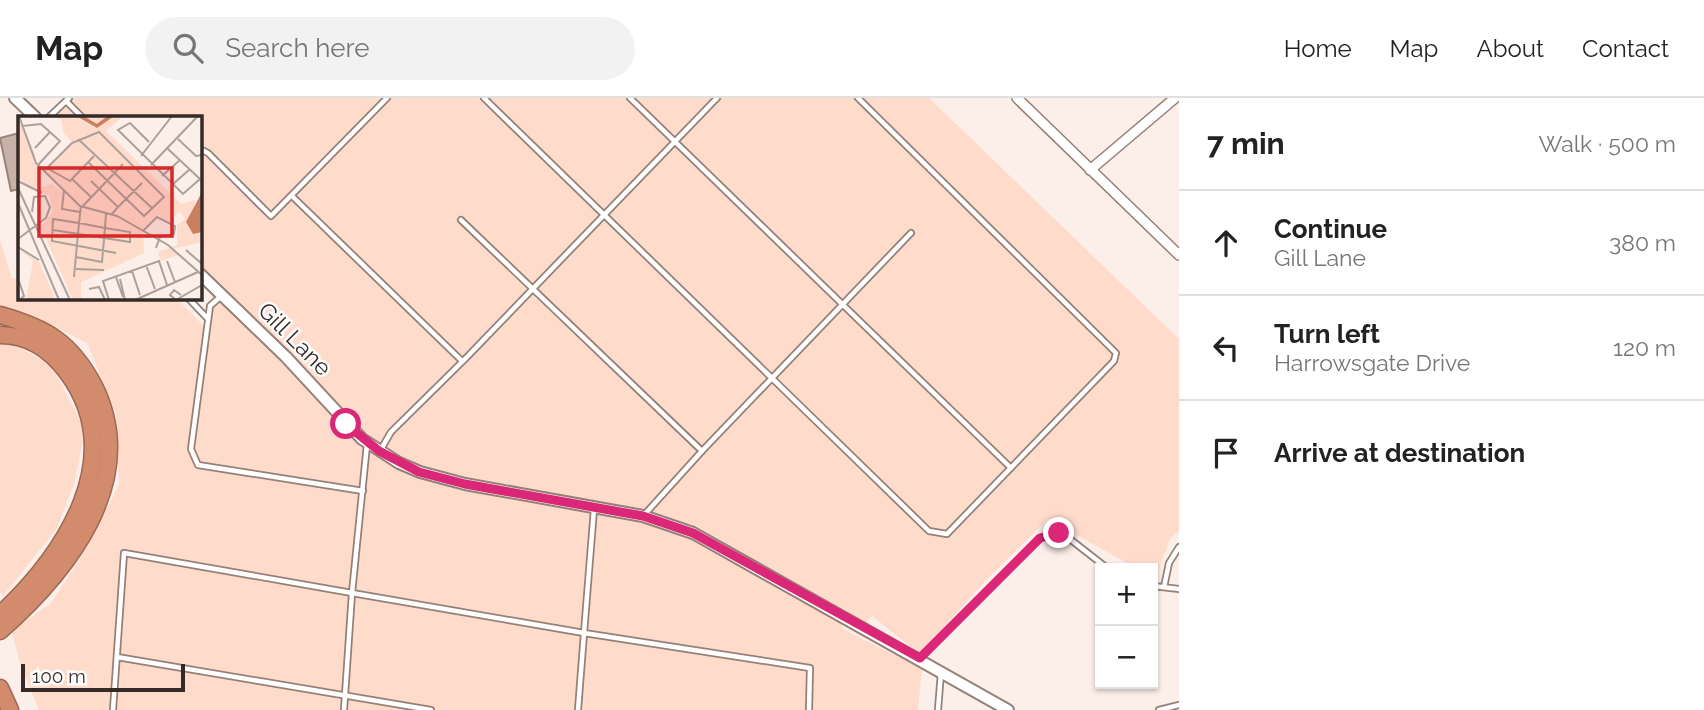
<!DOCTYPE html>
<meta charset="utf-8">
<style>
:root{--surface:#fff;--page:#f2f2f2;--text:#222;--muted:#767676;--line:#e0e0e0}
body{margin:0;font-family:Raleway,sans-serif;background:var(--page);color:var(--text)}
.controls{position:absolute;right:21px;bottom:21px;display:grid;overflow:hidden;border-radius:0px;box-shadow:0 2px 5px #0004}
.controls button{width:63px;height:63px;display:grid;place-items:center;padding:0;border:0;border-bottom:2px solid var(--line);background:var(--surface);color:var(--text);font:35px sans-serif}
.scale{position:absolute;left:21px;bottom:18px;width:164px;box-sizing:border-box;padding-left:7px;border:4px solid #342b28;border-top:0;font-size:19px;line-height:24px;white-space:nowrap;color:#342b28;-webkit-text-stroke:5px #fefefe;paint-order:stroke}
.stop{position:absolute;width:21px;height:21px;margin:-16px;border:5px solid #db2777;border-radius:50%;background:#fff}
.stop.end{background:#db2777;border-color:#fff;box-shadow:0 2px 7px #0008}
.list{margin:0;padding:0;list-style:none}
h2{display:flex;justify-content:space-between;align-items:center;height:91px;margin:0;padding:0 28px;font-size:30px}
h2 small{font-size:23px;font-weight:400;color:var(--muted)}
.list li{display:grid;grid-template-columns:46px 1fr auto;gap:21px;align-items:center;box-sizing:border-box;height:105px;padding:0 28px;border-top:2px solid var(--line)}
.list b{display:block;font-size:26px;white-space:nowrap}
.list p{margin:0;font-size:23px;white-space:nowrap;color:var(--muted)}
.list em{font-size:23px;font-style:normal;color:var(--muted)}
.icon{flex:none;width:38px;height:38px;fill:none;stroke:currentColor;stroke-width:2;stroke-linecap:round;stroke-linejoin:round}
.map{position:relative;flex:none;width:1179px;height:612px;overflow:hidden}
header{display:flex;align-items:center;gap:42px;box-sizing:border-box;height:98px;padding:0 35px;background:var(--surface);border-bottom:2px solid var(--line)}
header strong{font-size:33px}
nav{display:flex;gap:38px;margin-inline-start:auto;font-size:24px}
.search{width:490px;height:63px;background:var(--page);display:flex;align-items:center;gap:18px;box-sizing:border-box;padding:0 24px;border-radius:38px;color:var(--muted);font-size:26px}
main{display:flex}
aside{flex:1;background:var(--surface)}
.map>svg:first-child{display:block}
</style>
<header>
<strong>Map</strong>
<div class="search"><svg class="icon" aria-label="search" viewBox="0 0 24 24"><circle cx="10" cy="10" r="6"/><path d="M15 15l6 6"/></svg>Search here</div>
<nav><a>Home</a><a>Map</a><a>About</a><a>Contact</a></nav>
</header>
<main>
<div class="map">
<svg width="1179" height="612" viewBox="0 0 1179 612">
<rect width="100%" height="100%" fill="#fceee8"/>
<g fill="#ffdbcc">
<polygon points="68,0 929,0 1179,241 1179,433 1170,441 1155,481 1153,480 1153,470 1136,470 1048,421 986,482 920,556 872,518 861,529 845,523 841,530 922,571 918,612 39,612 20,566 12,533 51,505 86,451 119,387 116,316 87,245 32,217 0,208 0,142 12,181 19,179 19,200 176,200 209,233 215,193 200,178 200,19 49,19"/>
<polygon points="9,244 51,267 85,332 74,386 57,430 3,498 0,493 0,246"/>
</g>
<polygon fill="#c8b1a8" stroke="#99847b" stroke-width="2" points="19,35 19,91 11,93 0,40"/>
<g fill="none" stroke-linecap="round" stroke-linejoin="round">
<defs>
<g id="service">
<polyline points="484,0 929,433 947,436 1114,263 1116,255 858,0"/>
<polyline points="630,0 1011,370"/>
<polyline points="66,3 82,19"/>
<polyline points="49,19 69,0"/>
<polyline points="200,51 208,55 271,118 387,0"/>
<polyline points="292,98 462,263"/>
<polyline points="461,122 702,353 645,416"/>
<polyline points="220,199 210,208 191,351 198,367 363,393"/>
<polyline points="188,200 208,221"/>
<polyline points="380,353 391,334 465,261 717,0"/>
<polyline points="702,353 911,135"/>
<polyline points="594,411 584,535 810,570 809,612"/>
<polyline points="1153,488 1179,491"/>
<polyline points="1164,489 1169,465 1179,449"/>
<polyline points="117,559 431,612"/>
<polyline points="920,560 1040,440 1059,435 1066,438 1107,470"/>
<polyline points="113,612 124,455 352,495 367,346"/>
<polyline points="344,612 352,495 584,535 578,612"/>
<polyline points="938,612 941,574"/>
<polyline points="1159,612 1179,607"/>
</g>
<g id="minor">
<polyline points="1017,0 1179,157"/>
<polyline points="1090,72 1175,0"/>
</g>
<g id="tertiary">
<polyline points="15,0 35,19"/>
<polyline points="200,176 286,259 362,341 399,365 420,374 465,386 643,418 693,435 1008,612"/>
</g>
<g id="motorway">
<path d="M0,217C46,230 71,244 94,288C141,382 68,473 0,533"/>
<path d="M0,237C29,237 50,251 67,274C131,359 64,457 0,517"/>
<polyline points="0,590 10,612"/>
</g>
</defs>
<use href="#service" stroke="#958078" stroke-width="8"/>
<use href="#minor" stroke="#958078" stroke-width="12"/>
<use href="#tertiary" stroke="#958078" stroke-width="14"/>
<use href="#motorway" stroke="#9b6955" stroke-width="19"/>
<use href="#service" stroke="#fff" stroke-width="4.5"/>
<use href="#minor" stroke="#fff" stroke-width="9"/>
<use href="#tertiary" stroke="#fff" stroke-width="10"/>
<use href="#motorway" stroke="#d28b6d" stroke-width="16"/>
</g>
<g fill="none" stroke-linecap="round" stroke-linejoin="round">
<polyline stroke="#db2777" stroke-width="9" points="346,326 379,353 419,374 465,386 643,418 693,435 920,560 1040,440 1059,435"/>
</g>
<g text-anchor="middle" stroke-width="5" stroke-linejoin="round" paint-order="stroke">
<g font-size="23" fill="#342b28" stroke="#fefefe">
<text transform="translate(295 241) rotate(45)" y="8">Gill Lane</text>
</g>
</g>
<g transform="translate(18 18)">
<rect width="184" height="184" fill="#fceee8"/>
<path d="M35,0H105L88,15L163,88L177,84L175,118L184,116V126L155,133L160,139L143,145L140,136L159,129V109L167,103L162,95L151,106L139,99L125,114L126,137L63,166V184H55L23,111L35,95L31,79L11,72L0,60V1L16,35L23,72L34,68L45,77L26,55L54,25L46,18L43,4ZM0,132L21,146L38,184H8L15,145Z" fill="#ffdbcc"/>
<path d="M184,76V116L175,118L168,106Z" fill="#c88061"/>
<path fill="none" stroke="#c88061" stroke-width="3.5" d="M62,0L79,10L93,0"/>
<path fill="none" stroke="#aca09b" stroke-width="2" d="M1,0L18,47L62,90L99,100L150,129L184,159M4,10L23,8L42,25L20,49M60,23L135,93M160,23L178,40L184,39M131,26L112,7L100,14L165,78L182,63L150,33M17,32L32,16M123,40L154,0M133,49L180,0M29,52L52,65L76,40M26,55L54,27L81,16L146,81L126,100L70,46M144,60L162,44M54,63L73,81M0,65L24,77M73,65L100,91L94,98M154,69L172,53M0,72L52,184M46,74L44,93L62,96M0,87L41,184M63,90L61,107L35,103L34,125L98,137M64,91L105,48M100,91L124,67M35,114L112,126V116L87,112L88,98M125,115L139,101L157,110L156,118L142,121L138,132M0,123L28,102L32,91L27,80L16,81L14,96M0,131L21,144M168,134L184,148M149,145L157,166M128,149L137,173M58,153L86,154M114,155L122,179M56,161L61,107L87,112L84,146L58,141M98,161L105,181M102,163L107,184M71,173L81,171L87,184M1,184L6,180L1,165M91,184L85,165L141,145L149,169M117,184L180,156M158,184L184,169M158,184L152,179L156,174L163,179"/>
<path fill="#d62828" fill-opacity="0.15" stroke="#d62828" stroke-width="3.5" d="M21,52H154V120H21Z"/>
<rect width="184" height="184" fill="none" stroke="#342b28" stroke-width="3.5"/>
</g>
</svg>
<div class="controls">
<button>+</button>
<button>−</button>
</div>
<div class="scale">100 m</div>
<div class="stop" style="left:346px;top:326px"></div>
<div class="stop end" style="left:1059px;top:435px"></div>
</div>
<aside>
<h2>7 min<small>Walk · 500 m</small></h2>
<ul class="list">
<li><svg class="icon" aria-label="ahead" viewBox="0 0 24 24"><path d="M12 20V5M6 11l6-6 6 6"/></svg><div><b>Continue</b><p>Gill Lane</p></div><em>380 m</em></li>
<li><svg class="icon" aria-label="left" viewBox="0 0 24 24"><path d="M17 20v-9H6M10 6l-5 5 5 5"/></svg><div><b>Turn left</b><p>Harrowsgate Drive</p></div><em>120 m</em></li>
<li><svg class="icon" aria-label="arrive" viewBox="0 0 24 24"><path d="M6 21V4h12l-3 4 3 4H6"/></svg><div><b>Arrive at destination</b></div></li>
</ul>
</aside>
</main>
